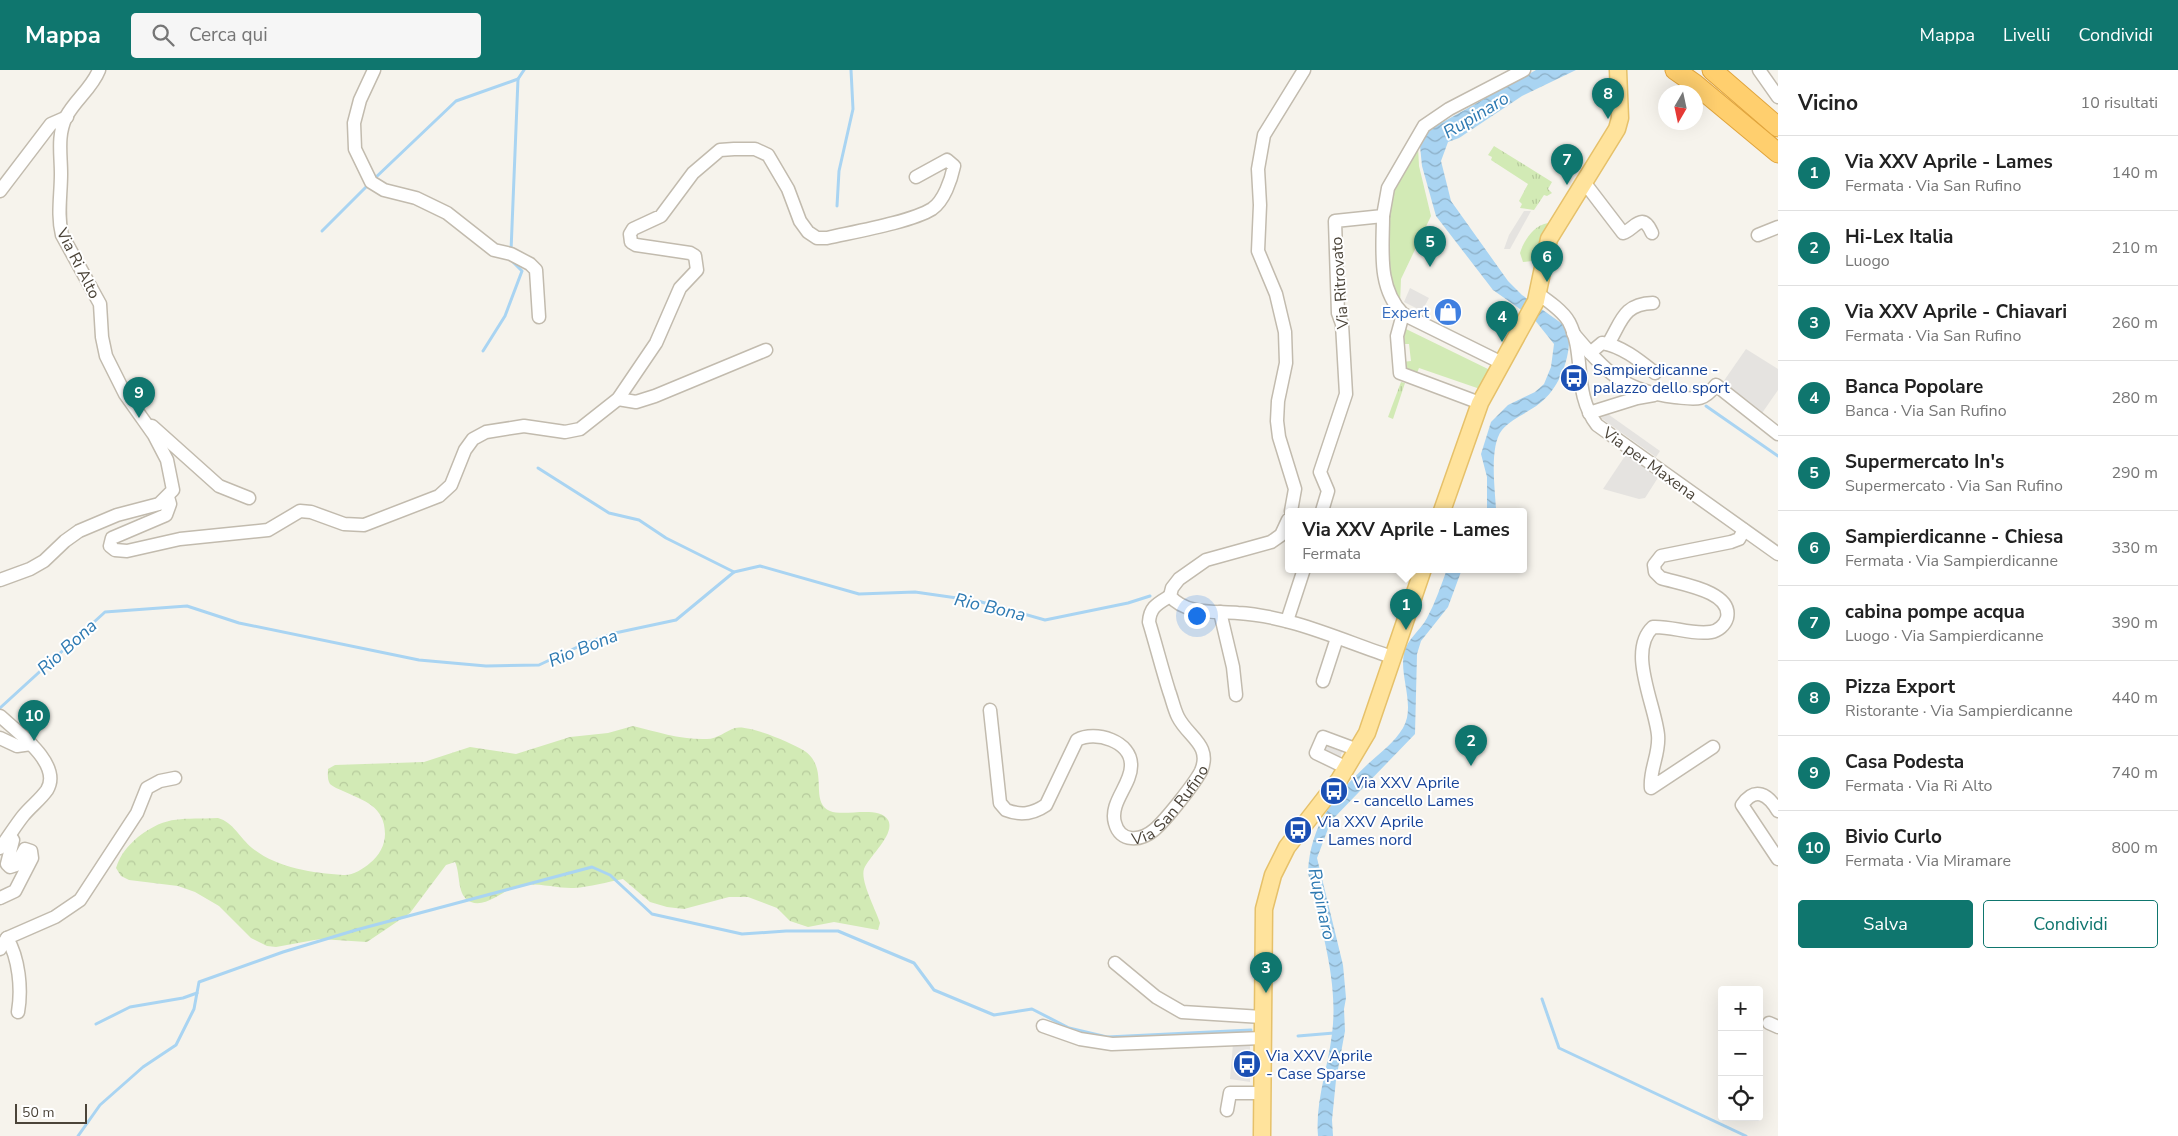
<!DOCTYPE html>
<html lang="it">
<meta charset="utf-8">
<style>
:root{--surface:#fff;--page:#f6f6f6;--text:#222;--muted:#767676;--line:#e0e0e0;--accent:#0f766e}
body{margin:0;font-family:"Nunito Sans",sans-serif;background:var(--page);color:var(--text)}
.controls{position:absolute;right:15px;bottom:15px;display:grid;overflow:hidden;border-radius:5px;box-shadow:0 5px 20px #0002}
.controls button{width:45px;height:45px;display:grid;place-items:center;padding:0;border:0;border-bottom:1px solid var(--line);background:var(--surface);color:var(--text);font:25px sans-serif}
.compass{position:absolute;left:1658px;top:15px;width:45px;height:45px;border-radius:50%;background:var(--surface);box-shadow:0 5px 20px #0002;rotate:189deg}
.scale{position:absolute;left:15px;bottom:12px;width:72px;box-sizing:border-box;padding-left:5px;border:2px solid #4b4439;border-top:0;font-size:14px;line-height:18px;white-space:nowrap;color:#4b4439;-webkit-text-stroke:4px #fff;paint-order:stroke}
.you{position:absolute;left:1196px;top:545px;width:18px;height:18px;margin:-12px;border:4px solid #fff;border-radius:50%;background:#1a73e8;box-shadow:0 0 0 8px #1a73e833}
.badge{display:grid;place-items:center;width:32px;height:32px;border-radius:50%;background:var(--accent);color:#fff;font-size:16px;font-weight:700}
.pin{position:absolute;translate:-50% -41px;filter:drop-shadow(0 1px 2px #0008)}
.pin::after{content:'';position:absolute;top:26px;width:18px;height:15px;background:inherit;clip-path:polygon(0 0,100% 0,50% 100%)}
.popup{position:absolute;left:1285px;top:438px;width:242px;height:65px;box-sizing:border-box;display:grid;place-content:center;border-radius:5px;background:var(--surface);filter:drop-shadow(0 1px 4px #0005);font-size:16px;white-space:nowrap;color:var(--muted)}
.popup b{font-size:19px;color:var(--text)}
.popup::after{content:'';position:absolute;left:50%;top:100%;margin-left:-10px;border:10px solid transparent;border-top-color:var(--surface)}
.list{margin:0;padding:0;list-style:none}
h2{display:flex;justify-content:space-between;align-items:center;height:65px;margin:0;padding:0 20px;font-size:21px}
h2 small{font-size:16px;font-weight:400;color:var(--muted)}
.list li{display:grid;grid-template-columns:32px 1fr auto;gap:15px;align-items:center;box-sizing:border-box;height:75px;padding:0 20px;border-top:1px solid var(--line)}
.list b{display:block;font-size:19px;white-space:nowrap}
.list p{margin:0;font-size:16px;white-space:nowrap;color:var(--muted)}
.list em{font-size:16px;font-style:normal;color:var(--muted)}
.actions{display:flex;gap:10px;padding:15px 20px}
.actions a{flex:1;padding:11px 0;border:1px solid var(--accent);border-radius:5px;text-align:center;font-size:18px;color:var(--accent)}
.actions .main{background:var(--accent);color:#fff}
.icon{flex:none;width:28px;height:28px;fill:none;stroke:currentColor;stroke-width:2;stroke-linecap:round;stroke-linejoin:round}
.map{position:relative;flex:none;width:1778px;height:1066px;overflow:hidden}
header{display:flex;align-items:center;gap:30px;box-sizing:border-box;height:70px;padding:0 25px;background:var(--accent);color:#fff}
header strong{font-size:24px}
nav{display:flex;gap:28px;margin-inline-start:auto;font-size:18px}
.search{width:350px;height:45px;background:var(--page);display:flex;align-items:center;gap:12px;box-sizing:border-box;padding:0 18px;border-radius:5px;color:var(--muted);font-size:19px}
main{display:flex}
aside{flex:1;background:var(--surface)}
.map>svg:first-child{display:block}
</style>
<header>
<strong>Mappa</strong>
<div class="search"><svg class="icon" aria-label="search" viewBox="0 0 24 24"><circle cx="10" cy="10" r="6"/><path d="M15 15l6 6"/></svg>Cerca qui</div>
<nav><a>Mappa</a><a>Livelli</a><a>Condividi</a></nav>
</header>
<main>
<div class="map">
<svg width="1778" height="1066" viewBox="0 0 1778 1066">
<defs>
<pattern id="grass-tufts" width="24" height="20" patternUnits="userSpaceOnUse" patternTransform="scale(1.25)"><rect width="24" height="20" fill="#d2eab5"/><path d="M3 7l-1-3M5 7V3M7 7l1-3M15 17l-1-3M17 17v-4M19 17l1-3" fill="none" stroke="#b6ca9c"/></pattern>
<pattern id="forest-crowns" width="20" height="18" patternUnits="userSpaceOnUse" patternTransform="scale(1.25)"><rect width="20" height="18" fill="#d2eab5"/><path d="M2 6a3 3 0 1 1 6 0M12 15a3 3 0 1 1 6 0" fill="none" stroke="#b6ca9c"/></pattern>
<pattern id="water-waves" width="16" height="10" patternUnits="userSpaceOnUse" patternTransform="scale(1.25)"><rect width="16" height="10" fill="#a9d4f2"/><path d="M0 5q4-4 8 0t8 0" fill="none" stroke="#8caec5"/></pattern>
</defs>
<rect width="100%" height="100%" fill="#f6f3ec"/>
<g fill="url(#grass-tufts)">
<polygon points="1494,76 1552,112 1548,119 1552,123 1547,126 1544,125 1534,140 1520,138 1522,134 1519,131 1528,114 1491,90 1492,87 1488,85"/>
<path d="M1548,153L1532,191L1523,192L1520,183C1524,170 1534,155 1548,153Z"/>
<polygon points="1401,312 1405,313 1393,349 1388,347"/>
</g>
<path fill="url(#forest-crowns)" d="M633,656C658,662 681,670 707,669C717,669 726,661 735,658C748,654 791,673 803,680C831,697 808,732 830,741C844,747 879,735 888,750C896,764 869,786 864,799C860,811 876,840 880,853L878,860L834,852L808,857L790,851L777,838L748,827H729L684,839L667,837L650,832L623,809C607,812 590,817 574,818C558,819 531,811 517,816C504,820 486,838 471,832C456,826 461,804 455,792L446,795L410,843L367,872L320,869L276,877L267,876L251,868L219,836L195,822L178,816L129,810L121,806L116,798C121,783 127,777 138,767C168,744 183,750 218,748C233,752 240,768 252,778C277,798 312,803 343,805C352,806 363,799 370,793C379,786 385,775 385,764C385,736 364,731 343,721C339,719 333,717 330,714C327,709 328,704 328,699L335,695L424,692L470,677L516,684L570,667L608,663Z"/>
<g fill="#d2eab5">
<polygon points="1418,76 1419,96 1431,146 1401,209 1400,234 1388,212 1387,136 1390,123"/>
<polygon points="1406,259 1490,300 1480,319 1419,298 1417,303 1402,298 1402,292 1411,291 1409,274 1401,274"/>
</g>
<g fill="#e5e3e0">
<polygon points="1524,141 1531,141 1510,179 1504,179 1509,165"/>
<polygon points="1410,218 1429,228 1422,241 1404,232"/>
<polygon points="1746,279 1778,299 1778,320 1760,346 1721,315"/>
<polygon points="1605,342 1660,381 1656,387 1601,348"/>
<polygon points="1627,383 1659,406 1645,428 1639,429 1603,419"/>
<polygon points="1324,675 1342,682 1339,690 1321,683"/>
<polygon points="1233,974 1250,974 1250,1012 1230,1009"/>
</g>
<g fill="url(#water-waves)">
<path d="M1536,0H1576L1522,26L1459,68L1448,72L1441,91L1451,131L1508,211L1522,225L1568,258C1573,283 1560,318 1540,333C1528,343 1512,348 1502,360C1489,376 1495,419 1496,439L1495,441H1487V407L1481,384L1491,352L1508,335L1535,322L1544,314L1551,297L1554,274L1534,249L1493,220L1436,146L1422,96L1420,76L1427,61Z"/>
<path d="M1447,499H1462L1448,537L1421,571L1417,584L1415,664L1331,751L1317,788L1343,895L1346,928L1344,939L1345,961L1336,1010L1332,1050L1333,1066H1318C1315,1032 1328,998 1332,964C1339,910 1320,855 1308,803C1310,754 1335,725 1369,693C1381,682 1394,673 1403,658C1416,636 1399,606 1404,583C1407,569 1420,561 1427,548C1435,533 1441,516 1447,499Z"/>
</g>
<g fill="none" stroke-linecap="round" stroke-linejoin="round">
<g stroke="#a9d4f2" stroke-width="3">
<polyline points="374,109 456,31 518,9"/>
<polyline points="837,136 839,101 853,39 851,0"/>
<polyline points="322,161 369,114"/>
<polyline points="511,181 518,9 524,0"/>
<polyline points="483,281 505,246 522,201 511,190"/>
<polyline points="1706,336 1778,386"/>
<polyline points="538,398 609,443 639,450 666,468 734,502"/>
<polyline points="0,638 105,542 187,536 239,553 419,590 486,596 539,595 586,573 615,563 676,550 734,502 760,496 859,524 915,522 978,531 1045,550 1128,533 1150,526"/>
<polyline points="1542,929 1559,978 1746,1066"/>
<polyline points="96,954 130,937 183,928 197,923"/>
<polyline points="1298,966 1334,963"/>
<polyline points="78,1066 100,1035 143,997 176,975 194,939 199,912 283,882 356,860 592,797 610,805 652,844 742,864 786,861 838,861 914,893 934,920 994,945 1032,939 1069,958 1107,967 1251,960"/>
</g>
<defs>
<g id="minor">
<polyline points="374,0 360,30 354,53 355,79 371,112 384,120 416,128 447,143 494,180 511,184 530,194 536,200 539,247"/>
<polyline points="1759,0 1778,27"/>
<path d="M1584,112L1623,163C1634,160 1642,140 1652,163"/>
<polyline points="0,121 51,54 67,47"/>
<path d="M1383,146C1383,179 1377,218 1403,244L1397,266L1400,303L1480,333"/>
<polyline points="1758,165 1778,157"/>
<path d="M1537,223C1547,230 1563,241 1569,252C1586,285 1572,322 1597,355L1778,484"/>
<polyline points="1403,244 1502,293"/>
<path d="M1573,263C1606,302 1623,321 1675,327C1696,329 1703,332 1716,315L1778,364"/>
<path d="M1608,274C1622,251 1623,234 1653,233"/>
<path d="M1590,283L1602,273C1622,276 1640,291 1655,303"/>
<polyline points="618,329 636,332 655,326 766,280"/>
<polyline points="1589,343 1637,328 1654,325"/>
<polyline points="152,356 219,416 249,428"/>
<path d="M168,427L170,434L166,445L112,468L110,476L115,480L127,481L180,469L268,460L300,441L311,442L344,454L364,455L439,426L451,415L465,380L473,369L486,362L524,356L565,362L580,359L618,329L656,273L680,218L697,200L695,186L690,183L636,175L631,172L630,164L633,159L661,146L693,103L720,80L734,79H755L768,85L788,119L800,151L808,162L817,168H827C853,162 911,152 932,139C944,131 951,110 954,96L947,90L916,107"/>
<polyline points="1291,441 1295,419 1279,367 1277,351 1278,331 1286,293 1285,262 1276,224 1258,181 1260,135 1258,99 1264,65 1304,0"/>
<polyline points="1322,441 1328,421 1320,402 1346,324 1342,254 1338,243 1335,151 1383,146 1388,118 1424,56 1449,39 1524,0"/>
<path d="M1288,450L1281,465L1271,472L1206,490L1179,509L1172,518L1170,526C1186,545 1215,541 1238,543C1291,546 1343,571 1392,587"/>
<path d="M0,510L30,499L44,491L65,471L79,461L117,445L159,434L173,420L167,390L154,365L125,324L106,286L102,267L100,234L62,165C57,145 61,125 61,104C61,84 57,66 66,47C75,30 92,18 99,0"/>
<polyline points="1220,542 1233,597 1236,625"/>
<polyline points="1287,551 1304,499"/>
<polyline points="1323,611 1337,568"/>
<path id="s1" d="M990,640L1000,733L1006,740C1021,746 1033,744 1046,735L1077,670C1095,660 1132,671 1131,696C1131,715 1109,733 1115,753C1120,773 1141,771 1154,760C1165,751 1195,713 1201,701C1212,675 1188,667 1178,647C1174,639 1172,629 1169,621C1162,599 1156,575 1149,552C1150,537 1157,534 1170,526"/>
<path d="M0,646C16,661 63,694 47,720C40,730 30,737 23,746C15,756 8,768 0,778"/>
<polyline points="0,668 17,676 31,674"/>
<path d="M1713,677L1651,718C1649,700 1660,684 1658,665C1655,634 1627,581 1653,557C1672,556 1691,565 1711,562C1718,561 1725,555 1727,548C1733,521 1680,514 1661,508L1655,502L1654,495L1661,486L1731,472L1739,469L1744,460"/>
<polyline points="1347,698 1316,683 1323,667 1358,680"/>
<path d="M1778,741C1768,724 1755,716 1742,735L1778,789"/>
<polyline points="0,828 15,821 32,788 31,781 25,779 16,795 10,797 7,794 13,770 10,766"/>
<path d="M7,868C19,888 22,919 18,942"/>
<polyline points="0,879 7,868 55,847 80,830 137,743 147,718 160,711 175,708"/>
<polyline points="1115,893 1156,927 1182,942 1262,947"/>
<polyline points="1769,953 1778,957"/>
<polyline points="1043,956 1080,969 1112,974 1262,968"/>
<polyline points="1227,1040 1230,1023 1261,1023"/>
</g>
<g id="major">
<polyline points="1442,441 1480,333 1536,231 1549,169 1617,59 1620,48 1618,0"/>
<polyline points="1262,1066 1264,839 1273,805 1287,777 1339,710 1367,663 1423,499"/>
</g>
<g id="highway">
<polyline points="1675,0 1695,14 1778,83"/>
<polyline points="1712,0 1778,57"/>
</g>
</defs>
<use href="#minor" stroke="#c2bbae" stroke-width="15"/>
<use href="#major" stroke="#e6c16a" stroke-width="19"/>
<use href="#highway" stroke="#e0a43c" stroke-width="21"/>
<use href="#minor" stroke="#fff" stroke-width="12"/>
<use href="#major" stroke="#ffe39c" stroke-width="16"/>
<use href="#highway" stroke="#ffcf6e" stroke-width="19"/>
</g>
<defs>
<symbol id="shop-disc" viewBox="-11 -11 22 22"><circle r="9.5" fill="#3f7fe0" stroke="#fff"/><path d="M-5-2.5h2.3a2.7 3.5 0 0 1 5.4 0H5L5.5 6h-11ZM-1.5-2.5h3a1.5 2.3 0 0 0-3 0Z" fill="#fff"/></symbol>
<symbol id="bus-disc" viewBox="-11 -11 22 22"><circle r="9.5" fill="#1a4fb4" stroke="#fff"/><path d="M-5-6H5V4H4V6H2V4H-2V6H-4V4H-5ZM-3.5-4V0h7V-4ZM-3.5 1.2v1.5H-2V1.2ZM2 1.2v1.5H3.5V1.2Z" fill="#fff"/></symbol>
</defs>
<g fill-rule="evenodd">
<use href="#shop-disc" x="1432" y="226" width="32" height="32"/>
<use href="#bus-disc" x="1558" y="292" width="32" height="32"/>
<use href="#bus-disc" x="1318" y="705" width="32" height="32"/>
<use href="#bus-disc" x="1282" y="744" width="32" height="32"/>
<use href="#bus-disc" x="1231" y="978" width="32" height="32"/>
</g>
<g text-anchor="middle" stroke-width="4" stroke-linejoin="round" paint-order="stroke">
<g font-size="16" fill="#4b4439" stroke="#fff">
<text transform="translate(79 193) rotate(63)" y="6">Via Ri Alto</text>
<text transform="translate(1339 213) rotate(-94)" y="6">Via Ritrovato</text>
<text transform="translate(1650 393) rotate(36)" y="6">Via per Maxena</text>
<text dy="6" stroke="none"><textPath href="#s1" startOffset="424">Via San Rufino</textPath></text>
</g>
<g font-size="16" fill="#366cbe" stroke="#fff" text-anchor="end">
<text x="1429" y="248">Expert</text>
</g>
<g font-size="16" fill="#164399" stroke="#fff" text-anchor="start">
<text x="1593" y="305">Sampierdicanne -<tspan x="1593" dy="18">palazzo dello sport</tspan></text>
<text x="1353" y="718">Via XXV Aprile<tspan x="1353" dy="18">- cancello Lames</tspan></text>
<text x="1317" y="757">Via XXV Aprile<tspan x="1317" dy="18">- Lames nord</tspan></text>
<text x="1266" y="991">Via XXV Aprile<tspan x="1266" dy="18">- Case Sparse</tspan></text>
</g>
<g font-size="18" font-style="italic" fill="#2e7ab2" stroke="#fff">
<text transform="translate(1476 45) rotate(-31)" y="6">Rupinaro</text>
<text transform="translate(990 537) rotate(13)" y="6">Rio Bona</text>
<text transform="translate(67 577) rotate(-42)" y="6">Rio Bona</text>
<text transform="translate(583 578) rotate(-22)" y="6">Rio Bona</text>
<text transform="translate(1322 834) rotate(78)" y="6">Rupinaro</text>
</g>
</g>
</svg>
<div class="controls">
<button>+</button>
<button>−</button>
<button><svg class="icon" aria-label="locate" viewBox="0 0 24 24"><circle cx="12" cy="12" r="6"/><path d="M12 2v4M12 18v4M2 12h4M18 12h4"/></svg></button>
</div>
<svg class="compass" viewBox="-18 -18 36 36"><path d="M0-13l5 13h-10z" fill="#e53935"/><path d="M0 13l5-13h-10z" fill="#767676"/></svg>
<div class="scale">50 m</div>
<div class="you"></div>
<div class="pin badge" style="left:1406px;top:560px">1</div>
<div class="popup"><b>Via XXV Aprile - Lames</b>Fermata</div>
<div class="pin badge" style="left:1471px;top:696px">2</div>
<div class="pin badge" style="left:1266px;top:923px">3</div>
<div class="pin badge" style="left:1502px;top:272px">4</div>
<div class="pin badge" style="left:1430px;top:197px">5</div>
<div class="pin badge" style="left:1547px;top:212px">6</div>
<div class="pin badge" style="left:1567px;top:115px">7</div>
<div class="pin badge" style="left:1608px;top:49px">8</div>
<div class="pin badge" style="left:139px;top:348px">9</div>
<div class="pin badge" style="left:34px;top:671px">10</div>
</div>
<aside>
<h2>Vicino<small>10 risultati</small></h2>
<ul class="list">
<li><span class="badge">1</span><div><b>Via XXV Aprile - Lames</b><p>Fermata · Via San Rufino</p></div><em>140 m</em></li>
<li><span class="badge">2</span><div><b>Hi-Lex Italia</b><p>Luogo</p></div><em>210 m</em></li>
<li><span class="badge">3</span><div><b>Via XXV Aprile - Chiavari</b><p>Fermata · Via San Rufino</p></div><em>260 m</em></li>
<li><span class="badge">4</span><div><b>Banca Popolare</b><p>Banca · Via San Rufino</p></div><em>280 m</em></li>
<li><span class="badge">5</span><div><b>Supermercato In's</b><p>Supermercato · Via San Rufino</p></div><em>290 m</em></li>
<li><span class="badge">6</span><div><b>Sampierdicanne - Chiesa</b><p>Fermata · Via Sampierdicanne</p></div><em>330 m</em></li>
<li><span class="badge">7</span><div><b>cabina pompe acqua</b><p>Luogo · Via Sampierdicanne</p></div><em>390 m</em></li>
<li><span class="badge">8</span><div><b>Pizza Export</b><p>Ristorante · Via Sampierdicanne</p></div><em>440 m</em></li>
<li><span class="badge">9</span><div><b>Casa Podesta</b><p>Fermata · Via Ri Alto</p></div><em>740 m</em></li>
<li><span class="badge">10</span><div><b>Bivio Curlo</b><p>Fermata · Via Miramare</p></div><em>800 m</em></li>
</ul>
<div class="actions"><a class="main">Salva</a><a>Condividi</a></div>
</aside>
</main>
